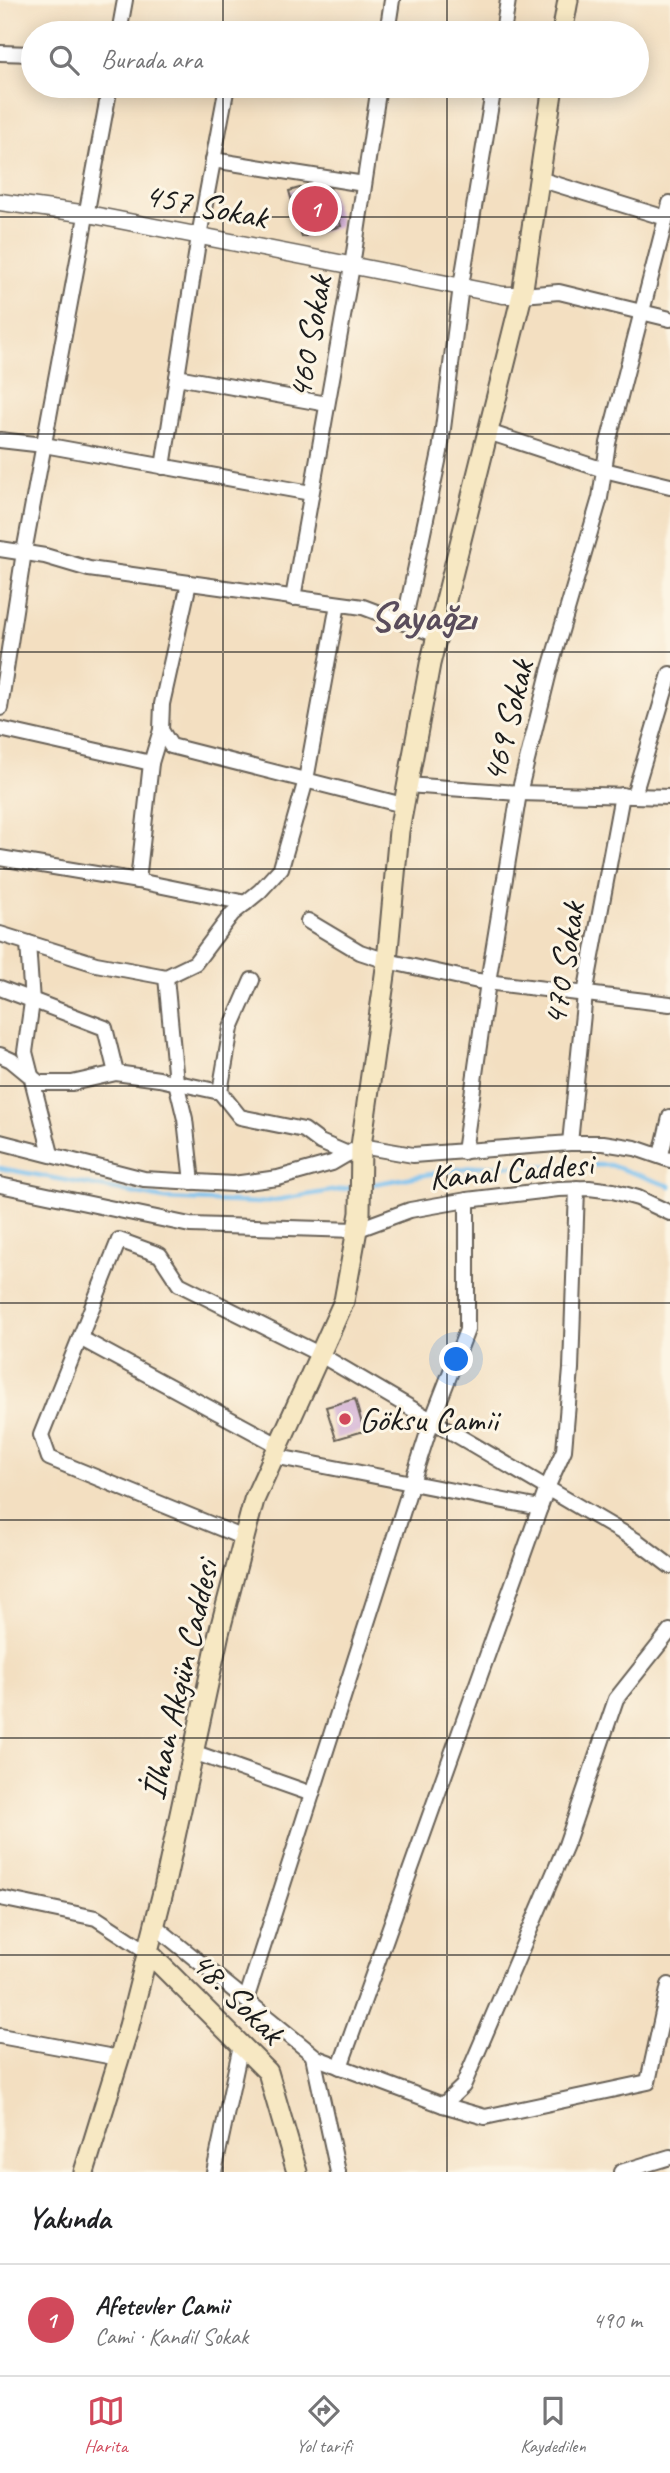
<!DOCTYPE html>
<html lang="tr">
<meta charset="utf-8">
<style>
:root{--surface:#fff;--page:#f6f6f6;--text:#202124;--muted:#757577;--line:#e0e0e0;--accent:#d1495b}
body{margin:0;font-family:Caveat,sans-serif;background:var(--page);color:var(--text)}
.you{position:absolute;left:457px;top:1360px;width:24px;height:24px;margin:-18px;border:5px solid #fff;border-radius:50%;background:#1a73e8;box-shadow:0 0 0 10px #1a73e833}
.badge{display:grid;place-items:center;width:46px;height:46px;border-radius:50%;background:var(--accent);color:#fff;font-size:23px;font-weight:700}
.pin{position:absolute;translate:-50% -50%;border:4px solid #fff;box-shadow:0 2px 7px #0006}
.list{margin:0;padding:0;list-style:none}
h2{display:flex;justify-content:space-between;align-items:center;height:91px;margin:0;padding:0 28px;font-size:30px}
h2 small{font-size:23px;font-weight:400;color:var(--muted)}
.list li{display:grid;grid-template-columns:46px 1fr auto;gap:21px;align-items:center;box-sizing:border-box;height:112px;padding:0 28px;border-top:2px solid var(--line)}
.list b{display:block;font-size:26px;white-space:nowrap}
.list p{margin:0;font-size:23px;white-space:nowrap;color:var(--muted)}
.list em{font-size:23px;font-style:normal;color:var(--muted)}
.icon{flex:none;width:38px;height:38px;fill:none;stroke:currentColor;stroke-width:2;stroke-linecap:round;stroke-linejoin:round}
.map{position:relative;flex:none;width:670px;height:2172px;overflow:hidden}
.search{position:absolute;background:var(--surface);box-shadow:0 4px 18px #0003;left:21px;right:21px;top:21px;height:77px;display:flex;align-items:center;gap:18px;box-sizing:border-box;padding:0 24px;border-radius:38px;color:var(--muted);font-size:26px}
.sheet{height:203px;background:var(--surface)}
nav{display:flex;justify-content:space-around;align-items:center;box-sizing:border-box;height:98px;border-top:2px solid var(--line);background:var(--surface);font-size:19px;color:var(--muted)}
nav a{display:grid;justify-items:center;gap:4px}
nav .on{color:var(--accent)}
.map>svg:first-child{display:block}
</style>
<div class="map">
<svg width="670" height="2172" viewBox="0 0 670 2172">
<rect width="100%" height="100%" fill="#fcf5e5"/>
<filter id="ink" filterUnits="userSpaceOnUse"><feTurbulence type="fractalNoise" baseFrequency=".0143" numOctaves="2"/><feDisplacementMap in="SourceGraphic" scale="14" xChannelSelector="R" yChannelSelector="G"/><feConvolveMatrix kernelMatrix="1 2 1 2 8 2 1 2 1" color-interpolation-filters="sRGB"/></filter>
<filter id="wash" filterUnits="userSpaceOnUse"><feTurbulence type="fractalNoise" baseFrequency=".00686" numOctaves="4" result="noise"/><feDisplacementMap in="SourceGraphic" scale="28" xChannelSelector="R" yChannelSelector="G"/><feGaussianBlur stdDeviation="1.57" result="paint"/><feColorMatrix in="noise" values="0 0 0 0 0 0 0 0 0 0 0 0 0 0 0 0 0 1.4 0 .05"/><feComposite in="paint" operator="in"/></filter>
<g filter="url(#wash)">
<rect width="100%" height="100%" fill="#f3dfc1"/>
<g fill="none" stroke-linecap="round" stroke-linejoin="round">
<g stroke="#77bfef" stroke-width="4.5">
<polyline points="0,1168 164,1199 258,1203 355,1187"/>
<polyline points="367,1185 477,1166 610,1165 670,1186"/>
</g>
</g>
<g id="blocks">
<g fill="#cea9d4">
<polygon points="310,185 330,188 341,226 302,237 289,191"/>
<polygon points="355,1399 364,1431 336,1439 326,1407"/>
</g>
</g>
</g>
<g filter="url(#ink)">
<use href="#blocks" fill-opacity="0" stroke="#676056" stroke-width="2"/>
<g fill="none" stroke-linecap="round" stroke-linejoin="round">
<defs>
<g id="minor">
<polyline points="119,33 125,0"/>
<polyline points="387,33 392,0"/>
<polyline points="503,33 508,0"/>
<polyline points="0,53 33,54"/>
<polyline points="213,160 364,184"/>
<polyline points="539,179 666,218"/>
<polyline points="522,295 559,292 670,319"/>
<polyline points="177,377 327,404"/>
<polyline points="488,432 604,470 670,486"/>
<polyline points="0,440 44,445 311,493"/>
<polyline points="163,467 199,236 227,86"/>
<polyline points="0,549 45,556 89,569 363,607 437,635"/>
<polyline points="189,583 162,704 161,730 171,746 403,805"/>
<polyline points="293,598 352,266 379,86"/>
<polyline points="404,623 440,452 461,286 494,86"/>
<polyline points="0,708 24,552 110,86"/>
<polyline points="0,729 151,763"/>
<polyline points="407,785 519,793 670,797"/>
<polyline points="634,795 670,674"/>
<polyline points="0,858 138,881 246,903"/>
<polyline points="138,881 151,763 161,730"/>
<polyline points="308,921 360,952 387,961 478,981 670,1004"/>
<polyline points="0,934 96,964 166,977 195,963 232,914 260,891 281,868 306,780 338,604"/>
<polyline points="28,943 32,1002 25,1052 51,1154"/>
<polyline points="166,977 176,1082 185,1119 192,1182"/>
<polyline points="0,988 105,1028 116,1073"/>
<polyline points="0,1055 11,1060 39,1083 72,1083 116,1073 159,1079 220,1092 240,1117 304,1130 320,1142 348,1154"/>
<polyline points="220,1092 231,1028 252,980"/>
<polyline points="0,1142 144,1179 233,1184 278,1178 332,1163 361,1146 413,1155 570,1143 603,1143 635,1148 670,1160"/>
<polyline points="570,1143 585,994 622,795"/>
<polyline points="464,1152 488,982 519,793 549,672 600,498 608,443 670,203"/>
<polyline points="661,1155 670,1117"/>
<polyline points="0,1185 190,1225 356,1230 410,1210 467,1200 558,1189 589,1188 613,1191 638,1198 670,1213"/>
<polyline points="80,1338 278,1445"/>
<polyline points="273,1456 540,1508"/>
<polyline points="244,1538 49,1458 41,1435 119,1240 160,1255 179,1284 319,1354 637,1541 670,1566"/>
<polyline points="193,1752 312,1794"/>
<polyline points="0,1898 96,1918 148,1952"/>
<polyline points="155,1926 317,2058 443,2105 485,2117 648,2082 669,1985"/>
<polyline points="246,2000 432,1420 467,1330 467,1200"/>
<polyline points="0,2036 119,2058"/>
<polyline points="313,2056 338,2172"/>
<polyline points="340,2067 547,1488 564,1450 571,1369 577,1188"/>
<polyline points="443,2105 463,2086 566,1845 616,1699 670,1631"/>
<polyline points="214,2172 241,2045"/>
<polyline points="621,2172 670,2157"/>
</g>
<polyline id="tertiary" points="0,202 88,214 503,295 522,295"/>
<g id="secondary">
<polyline points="562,33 568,0"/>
<polyline points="148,1952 268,2072 297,2172"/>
<polyline points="84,2172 129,2026 164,1888 219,1633 254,1500 344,1301 360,1213 361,1146 387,961 399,831 430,664 522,295 553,86"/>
</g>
</defs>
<use href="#minor" stroke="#676056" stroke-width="18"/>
<use href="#tertiary" stroke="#676056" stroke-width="19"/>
<use href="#secondary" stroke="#676056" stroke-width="23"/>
<use href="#minor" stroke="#fff" stroke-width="14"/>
<use href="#tertiary" stroke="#fff" stroke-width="16"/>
<use href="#secondary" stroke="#f7e8c3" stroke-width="19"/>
</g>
</g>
<path fill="none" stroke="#1c1c1c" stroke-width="2" stroke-opacity="0.55" d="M223,0V33M447,0V33M223,86V2172M447,86V2172M0,217H670M0,434H670M0,652H670M0,869H670M0,1086H670M0,1303H670M0,1520H670M0,1738H670M0,1955H670"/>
<circle fill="#d1495b" stroke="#fcf5e5" stroke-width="2.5" cx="345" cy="1419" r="7"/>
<g text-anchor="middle" stroke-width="6" stroke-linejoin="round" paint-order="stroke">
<g font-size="35" fill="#1c1c1c" stroke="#fcf5e5">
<text transform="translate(206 205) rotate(11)" y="12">457 Sokak</text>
<text transform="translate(309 337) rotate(-80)" y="12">460 Sokak</text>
<text transform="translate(507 721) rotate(-76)" y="12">469 Sokak</text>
<text transform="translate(563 964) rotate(-81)" y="12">470 Sokak</text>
<text transform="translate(511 1170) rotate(-5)" y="12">Kanal Caddesi</text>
<text transform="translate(179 1680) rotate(-77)" y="12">İlhan Akgün Caddesi</text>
<text transform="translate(238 1997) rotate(45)" y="12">48. Sokak</text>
</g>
<g font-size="35" fill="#1c1c1c" stroke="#fcf5e5" text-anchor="start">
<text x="359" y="1431">Göksu Camii</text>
</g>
<g font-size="42" font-weight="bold" fill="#5a4d5c" stroke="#fcf5e5">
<text x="423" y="630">Sayağzı</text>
</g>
</g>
</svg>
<div class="you"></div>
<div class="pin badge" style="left:315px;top:209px">1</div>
<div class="search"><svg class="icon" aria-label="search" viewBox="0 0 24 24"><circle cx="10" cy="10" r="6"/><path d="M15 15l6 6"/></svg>Burada ara</div>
</div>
<section class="sheet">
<h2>Yakında<small></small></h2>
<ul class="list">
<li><span class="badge">1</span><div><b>Afetevler Camii</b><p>Cami · Kandil Sokak</p></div><em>490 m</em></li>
</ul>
</section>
<nav>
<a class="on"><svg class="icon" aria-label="map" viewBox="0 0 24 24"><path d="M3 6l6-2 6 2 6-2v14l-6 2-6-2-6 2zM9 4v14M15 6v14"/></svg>Harita</a>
<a><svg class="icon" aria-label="directions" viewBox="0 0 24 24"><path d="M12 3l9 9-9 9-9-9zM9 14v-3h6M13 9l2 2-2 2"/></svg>Yol tarifi</a>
<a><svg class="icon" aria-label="saved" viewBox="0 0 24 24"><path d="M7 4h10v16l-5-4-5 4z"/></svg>Kaydedilen</a>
</nav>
